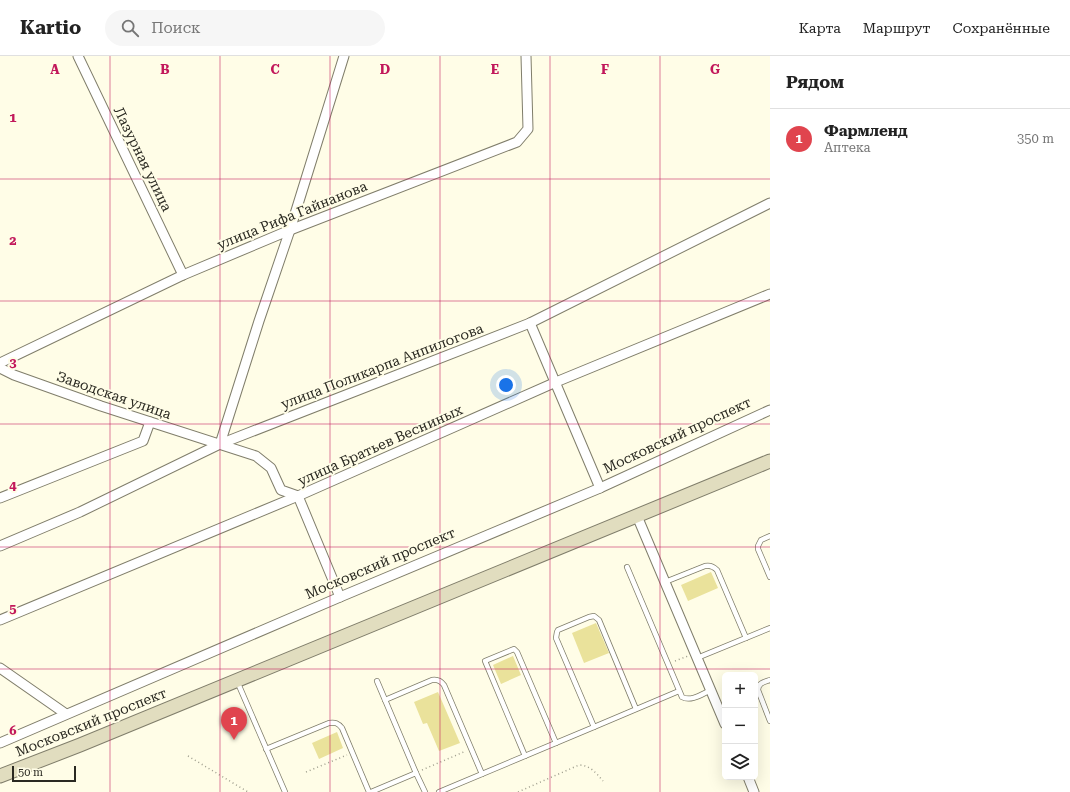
<!DOCTYPE html>
<html lang="ru">
<meta charset="utf-8">
<style>
:root{--surface:#fff;--page:#f6f6f6;--text:#222;--muted:#767676;--line:#e0e0e0;--accent:#015aa8}
body{margin:0;font-family:"Roboto Serif",serif;background:var(--page);color:var(--text)}
.controls{position:absolute;right:12px;bottom:12px;display:grid;overflow:hidden;border-radius:6px;box-shadow:0 4px 16px #0002}
.controls button{width:36px;height:36px;display:grid;place-items:center;padding:0;border:0;border-bottom:1px solid var(--line);background:var(--surface);color:var(--text);font:20px sans-serif}
.scale{position:absolute;left:12px;bottom:10px;width:64px;box-sizing:border-box;padding-left:4px;border:2px solid #2a2921;border-top:0;font-size:11px;line-height:14px;white-space:nowrap;color:#2a2921;-webkit-text-stroke:3px #fffde7;paint-order:stroke}
.you{position:absolute;left:506px;top:329px;width:14px;height:14px;margin:-10px;border:3px solid #fff;border-radius:50%;background:#1a73e8;box-shadow:0 0 0 6px #1a73e833}
.badge{display:grid;place-items:center;width:26px;height:26px;border-radius:50%;background:var(--accent);color:#fff;font-size:13px;font-weight:700}
.pin{position:absolute;translate:-50% -33px;filter:drop-shadow(0 1px 2px #0008)}
.pin::after{content:'';position:absolute;top:21px;width:14px;height:12px;background:inherit;clip-path:polygon(0 0,100% 0,50% 100%)}
.list{margin:0;padding:0;list-style:none}
h2{display:flex;justify-content:space-between;align-items:center;height:52px;margin:0;padding:0 16px;font-size:17px}
h2 small{font-size:13px;font-weight:400;color:var(--muted)}
.list li{display:grid;grid-template-columns:26px 1fr auto;gap:12px;align-items:center;box-sizing:border-box;height:60px;padding:0 16px;border-top:1px solid var(--line)}
.list b{display:block;font-size:15px;white-space:nowrap}
.list p{margin:0;font-size:13px;white-space:nowrap;color:var(--muted)}
.list em{font-size:13px;font-style:normal;color:var(--muted)}
.icon{flex:none;width:22px;height:22px;fill:none;stroke:currentColor;stroke-width:2;stroke-linecap:round;stroke-linejoin:round}
.map{position:relative;flex:none;width:770px;height:736px;overflow:hidden}
header{display:flex;align-items:center;gap:24px;box-sizing:border-box;height:56px;padding:0 20px;background:var(--surface);border-bottom:1px solid var(--line)}
header strong{font-size:19px}
nav{display:flex;gap:22px;margin-inline-start:auto;font-size:14px}
.search{width:280px;height:36px;background:var(--page);display:flex;align-items:center;gap:10px;box-sizing:border-box;padding:0 14px;border-radius:22px;color:var(--muted);font-size:15px}
main{display:flex}
aside{flex:1;background:var(--surface)}
.map>svg:first-child{display:block}
</style>
<header>
<strong>Kartio</strong>
<div class="search"><svg class="icon" aria-label="search" viewBox="0 0 24 24"><circle cx="10" cy="10" r="6"/><path d="M15 15l6 6"/></svg>Поиск</div>
<nav><a>Карта</a><a>Маршрут</a><a>Сохранённые</a></nav>
</header>
<main>
<div class="map">
<svg width="770" height="736" viewBox="0 0 770 736">
<rect width="100%" height="100%" fill="#fffde7"/>
<g fill="#eae29b">
<polygon points="711,516 718,532 688,545 681,529"/>
<polygon points="596,567 609,597 584,607 572,577"/>
<polygon points="513,600 521,619 501,628 493,609"/>
<polygon points="438,636 460,687 439,695 427,667 423,668 414,646"/>
<polygon points="337,676 343,692 319,703 312,687"/>
</g>
<g fill="none" stroke-linecap="round" stroke-linejoin="round">
<defs>
<g id="service">
<polyline points="770,480 761,484 758,490 758,493 770,521"/>
<path d="M627,511L682,641C691,646 702,638 711,634"/>
<path d="M665,526L705,510C709,509 713,510 717,514L746,582"/>
<polyline points="697,602 770,572"/>
<path d="M770,624C764,626 758,627 758,634L770,665"/>
<polyline points="237,625 285,736"/>
<polyline points="377,625 416,717"/>
<path d="M385,644L432,624C438,623 441,625 444,629L482,718"/>
<polyline points="636,653 599,564 594,560 589,561 558,574 557,576 556,582 594,671 679,635"/>
<path d="M266,693L329,667C335,666 338,667 342,672L369,736"/>
<polyline points="525,700 485,605 514,593 517,596 556,687"/>
<polyline points="371,736 416,717 425,736"/>
<polyline points="439,736 594,671"/>
</g>
<g id="minor">
<polyline points="78,0 183,219"/>
<polyline points="530,267 600,432"/>
<polyline points="0,307 183,219 290,174 517,86 528,73 526,0"/>
<polyline points="0,312 14,319 101,350 256,400 271,412 281,434 298,440 340,541"/>
<polyline points="220,388 259,265 290,174 344,0"/>
<polyline points="0,442 143,385 150,366"/>
<polyline points="637,460 725,668"/>
<polyline points="0,490 80,456 220,388 530,267 770,147"/>
<polyline points="0,564 298,440 556,326 770,238"/>
<polyline points="0,612 66,658"/>
<polyline points="0,687 340,541 600,432 770,354"/>
<polyline points="748,721 754,736"/>
</g>
<polyline id="secondary" points="0,720 80,689 770,405"/>
</defs>
<use href="#service" stroke="#807e6b" stroke-width="6"/>
<use href="#minor" stroke="#807e6b" stroke-width="11"/>
<use href="#secondary" stroke="#807e6b" stroke-width="15"/>
<g stroke="#9e9d8d" stroke-width="1.5" stroke-dasharray="1 3" stroke-linecap="butt">
<polyline points="675,605 688,600"/>
<polyline points="188,700 248,736"/>
<polyline points="422,714 466,695"/>
<polyline points="306,716 347,699"/>
<path d="M518,736L579,709C590,709 596,717 603,725"/>
</g>
<use href="#service" stroke="#fff" stroke-width="4.5"/>
<use href="#minor" stroke="#fff" stroke-width="9"/>
<use href="#secondary" stroke="#e1ddbf" stroke-width="13"/>
</g>
<path fill="none" stroke="#c2185b" stroke-width="1" stroke-opacity="0.55" d="M110,0V736M220,0V736M330,0V736M440,0V736M550,0V736M660,0V736M0,123H770M0,245H770M0,368H770M0,491H770M0,613H770"/>
<g text-anchor="middle" stroke-width="4" stroke-linejoin="round" paint-order="stroke">
<g font-size="14" fill="#2a2921" stroke="#fffde7">
<text transform="translate(143 103) rotate(64)" y="5">Лазурная улица</text>
<text transform="translate(292 159) rotate(-22)" y="5">улица Рифа Гайнанова</text>
<text transform="translate(382 310) rotate(-21)" y="5">улица Поликарпа Анпилогова</text>
<text transform="translate(114 339) rotate(19)" y="5">Заводская улица</text>
<text transform="translate(677 379) rotate(-25)" y="5">Московский проспект</text>
<text transform="translate(380 389) rotate(-24)" y="5">улица Братьев Весниных</text>
<text transform="translate(380 507) rotate(-23)" y="5">Московский проспект</text>
<text transform="translate(91 666) rotate(-22)" y="5">Московский проспект</text>
</g>
</g>
<g font-size="13" text-anchor="middle" font-weight="bold" fill="#c2185b" stroke="#fffde7" stroke-width="4" stroke-linejoin="round" paint-order="stroke">
<text x="55" y="18">A</text>
<text x="165" y="18">B</text>
<text x="275" y="18">C</text>
<text x="385" y="18">D</text>
<text x="495" y="18">E</text>
<text x="605" y="18">F</text>
<text x="715" y="18">G</text>
<text x="13" y="66">1</text>
<text x="13" y="189">2</text>
<text x="13" y="311">3</text>
<text x="13" y="434">4</text>
<text x="13" y="557">5</text>
<text x="13" y="679">6</text>
</g>
</svg>
<div class="controls">
<button>+</button>
<button>−</button>
<button><svg class="icon" aria-label="layers" viewBox="0 0 24 24"><path d="M12 4l9 5-9 5-9-5zM3 14l9 5 9-5"/></svg></button>
</div>
<div class="scale">50 m</div>
<div class="you"></div>
<div class="pin badge" style="left:234px;top:684px;background:#e0444e">1</div>
</div>
<aside>
<h2>Рядом<small></small></h2>
<ul class="list">
<li><span class="badge" style="background:#e0444e">1</span><div><b>Фармленд</b><p>Аптека</p></div><em>350 m</em></li>
</ul>
</aside>
</main>
